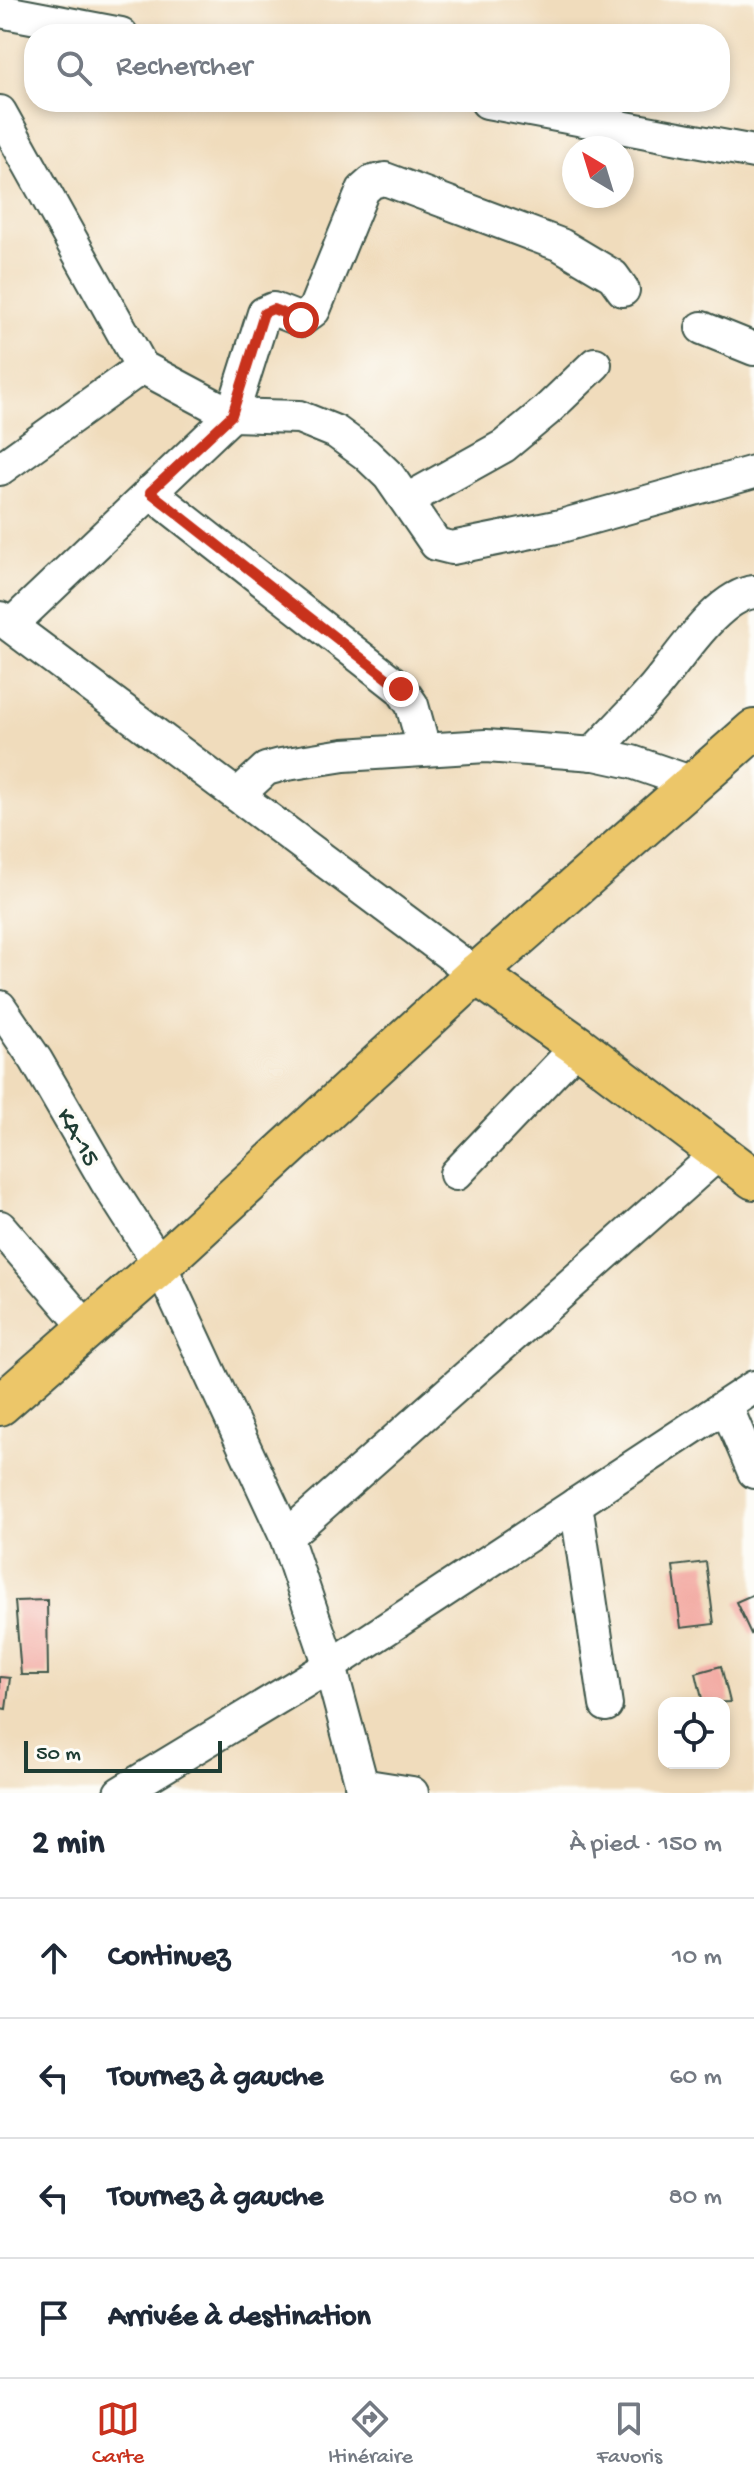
<!DOCTYPE html>
<html lang="fr">
<meta charset="utf-8">
<style>
:root{--surface:#fff;--page:#f6f6f7;--text:#1f2937;--muted:#747a83;--line:#e0e1e3;--accent:#c8321e}
body{margin:0;font-family:"Gochi Hand",sans-serif;background:var(--page);color:var(--text)}
.controls{position:absolute;right:24px;bottom:24px;display:grid;overflow:hidden;border-radius:16px;box-shadow:0 4px 12px #0003}
.controls button{width:72px;height:72px;display:grid;place-items:center;padding:0;border:0;border-bottom:2px solid var(--line);background:var(--surface);color:var(--text);font:40px sans-serif}
.compass{position:absolute;left:562px;top:136px;width:72px;height:72px;border-radius:50%;background:var(--surface);box-shadow:0 4px 12px #0003;rotate:322deg}
.scale{position:absolute;left:24px;bottom:20px;width:198px;box-sizing:border-box;padding-left:8px;border:4px solid #1f3d34;border-top:0;font-size:22px;line-height:28px;white-space:nowrap;color:#1f3d34;-webkit-text-stroke:6px #fdfcf7;paint-order:stroke}
.stop{position:absolute;width:24px;height:24px;margin:-18px;border:6px solid #c8321e;border-radius:50%;background:#fff}
.stop.end{background:#c8321e;border-color:#fff;box-shadow:0 2px 8px #0008}
.list{margin:0;padding:0;list-style:none}
h2{display:flex;justify-content:space-between;align-items:center;height:104px;margin:0;padding:0 32px;font-size:34px}
h2 small{font-size:26px;font-weight:400;color:var(--muted)}
.list li{display:grid;grid-template-columns:52px 1fr auto;gap:24px;align-items:center;box-sizing:border-box;height:120px;padding:0 32px;border-top:2px solid var(--line)}
.list b{display:block;font-size:30px;white-space:nowrap}
.list em{font-size:26px;font-style:normal;color:var(--muted)}
.icon{flex:none;width:44px;height:44px;fill:none;stroke:currentColor;stroke-width:2;stroke-linecap:round;stroke-linejoin:round}
.map{position:relative;flex:none;width:754px;height:1793px;overflow:hidden}
.search{position:absolute;background:var(--surface);box-shadow:0 4px 12px #0003;left:24px;right:24px;top:24px;height:88px;display:flex;align-items:center;gap:20px;box-sizing:border-box;padding:0 28px;border-radius:32px;color:var(--muted);font-size:30px}
.sheet{height:584px;background:var(--surface)}
nav{display:flex;justify-content:space-around;align-items:center;box-sizing:border-box;height:112px;border-top:2px solid var(--line);background:var(--surface);font-size:22px;color:var(--muted)}
nav a{display:grid;justify-items:center;gap:4px}
nav .on{color:var(--accent)}
.map>svg:first-child{display:block}
</style>
<div class="map">
<svg width="754" height="1793" viewBox="0 0 754 1793">
<rect width="100%" height="100%" fill="#fdfcf7"/>
<filter id="ink" filterUnits="userSpaceOnUse"><feTurbulence type="fractalNoise" baseFrequency=".0125" numOctaves="2"/><feDisplacementMap in="SourceGraphic" scale="16" xChannelSelector="R" yChannelSelector="G"/><feConvolveMatrix kernelMatrix="1 2 1 2 8 2 1 2 1" color-interpolation-filters="sRGB"/></filter>
<filter id="wash" filterUnits="userSpaceOnUse"><feTurbulence type="fractalNoise" baseFrequency=".006" numOctaves="4" result="noise"/><feDisplacementMap in="SourceGraphic" scale="32" xChannelSelector="R" yChannelSelector="G"/><feGaussianBlur stdDeviation="1.8" result="paint"/><feColorMatrix in="noise" values="0 0 0 0 0 0 0 0 0 0 0 0 0 0 0 0 0 1.4 0 .05"/><feComposite in="paint" operator="in"/></filter>
<g filter="url(#wash)">
<rect width="100%" height="100%" fill="#f0dcbc"/>
<g id="blocks">
<g fill="#f3aca4">
<polygon points="706,1562 714,1624 681,1628 673,1566"/>
<polygon points="754,1594 754,1632 751,1634 736,1602"/>
<polygon points="47,1600 48,1675 21,1675 15,1601"/>
<polygon points="721,1666 730,1702 703,1703 696,1673"/>
<polygon points="0,1677 10,1678 6,1709 0,1708"/>
</g>
</g>
</g>
<g filter="url(#ink)">
<use href="#blocks" fill-opacity="0" stroke="#3e5548" stroke-width="2"/>
<g fill="none" stroke-linecap="round" stroke-linejoin="round">
<defs>
<g id="minor">
<polyline points="0,11 121,34"/>
<polyline points="487,102 754,152"/>
<polyline points="0,112 142,367 232,415 299,417 336,432 366,454 389,476 436,544 452,548 561,526 754,472"/>
<polyline points="702,328 754,349"/>
<polyline points="0,469 142,367"/>
<polyline points="150,492 401,689 412,705 424,748"/>
<polyline points="407,500 504,446 546,411 595,364"/>
<polyline points="0,618 476,974"/>
<polyline points="11,625 232,415 264,313 273,309 301,320 314,310 363,190 372,182 385,179 561,245 613,276 623,290"/>
<path d="M592,754C612,733 633,712 652,690C677,662 716,596 754,592"/>
<polyline points="238,795 266,769 281,765 344,755 486,746 595,754 632,762 693,783"/>
<polyline points="0,1007 36,1060 106,1181 160,1265 286,1537 330,1666 364,1793"/>
<polyline points="456,1174 578,1046"/>
<polyline points="0,1227 88,1329"/>
<polyline points="726,1406 754,1472"/>
<polyline points="576,1504 606,1705"/>
<polyline points="286,1537 719,1153"/>
<polyline points="361,1785 412,1793"/>
<polyline points="120,1793 330,1666 754,1387"/>
</g>
<g id="major">
<polyline points="476,974 578,1046 754,1179"/>
<polyline points="0,1405 160,1265 476,974 754,730"/>
</g>
</defs>
<use href="#minor" stroke="#3e5548" stroke-width="36"/>
<use href="#major" stroke="#3e5548" stroke-width="44"/>
<use href="#minor" stroke="#fff" stroke-width="32"/>
<use href="#major" stroke="#ecc669" stroke-width="40"/>
</g>
</g>
<g fill="none" stroke-linecap="round" stroke-linejoin="round" filter="url(#ink)">
<polyline stroke="#c8321e" stroke-width="10" points="301,320 273,309 264,313 232,415 150,492 401,689"/>
</g>
<g text-anchor="middle" stroke-width="7" stroke-linejoin="round" paint-order="stroke">
<g font-size="26" fill="#1f3d34" stroke="#fdfcf7">
<text transform="translate(80 1136) rotate(60)" y="9">KA-15</text>
</g>
</g>
</svg>
<div class="controls">
<button><svg class="icon" aria-label="locate" viewBox="0 0 24 24"><circle cx="12" cy="12" r="6"/><path d="M12 2v4M12 18v4M2 12h4M18 12h4"/></svg></button>
</div>
<svg class="compass" viewBox="-18 -18 36 36"><path d="M0-13l5 13h-10z" fill="#e53935"/><path d="M0 13l5-13h-10z" fill="#747a83"/></svg>
<div class="scale">50 m</div>
<div class="stop" style="left:301px;top:320px"></div>
<div class="stop end" style="left:401px;top:689px"></div>
<div class="search"><svg class="icon" aria-label="search" viewBox="0 0 24 24"><circle cx="10" cy="10" r="6"/><path d="M15 15l6 6"/></svg>Rechercher</div>
</div>
<section class="sheet">
<h2>2 min<small>À pied · 150 m</small></h2>
<ul class="list">
<li><svg class="icon" aria-label="ahead" viewBox="0 0 24 24"><path d="M12 20V5M6 11l6-6 6 6"/></svg><div><b>Continuez</b></div><em>10 m</em></li>
<li><svg class="icon" aria-label="left" viewBox="0 0 24 24"><path d="M17 20v-9H6M10 6l-5 5 5 5"/></svg><div><b>Tournez à gauche</b></div><em>60 m</em></li>
<li><svg class="icon" aria-label="left" viewBox="0 0 24 24"><path d="M17 20v-9H6M10 6l-5 5 5 5"/></svg><div><b>Tournez à gauche</b></div><em>80 m</em></li>
<li><svg class="icon" aria-label="arrive" viewBox="0 0 24 24"><path d="M6 21V4h12l-3 4 3 4H6"/></svg><div><b>Arrivée à destination</b></div></li>
</ul>
</section>
<nav>
<a class="on"><svg class="icon" aria-label="map" viewBox="0 0 24 24"><path d="M3 6l6-2 6 2 6-2v14l-6 2-6-2-6 2zM9 4v14M15 6v14"/></svg>Carte</a>
<a><svg class="icon" aria-label="directions" viewBox="0 0 24 24"><path d="M12 3l9 9-9 9-9-9zM9 14v-3h6M13 9l2 2-2 2"/></svg>Itinéraire</a>
<a><svg class="icon" aria-label="saved" viewBox="0 0 24 24"><path d="M7 4h10v16l-5-4-5 4z"/></svg>Favoris</a>
</nav>
